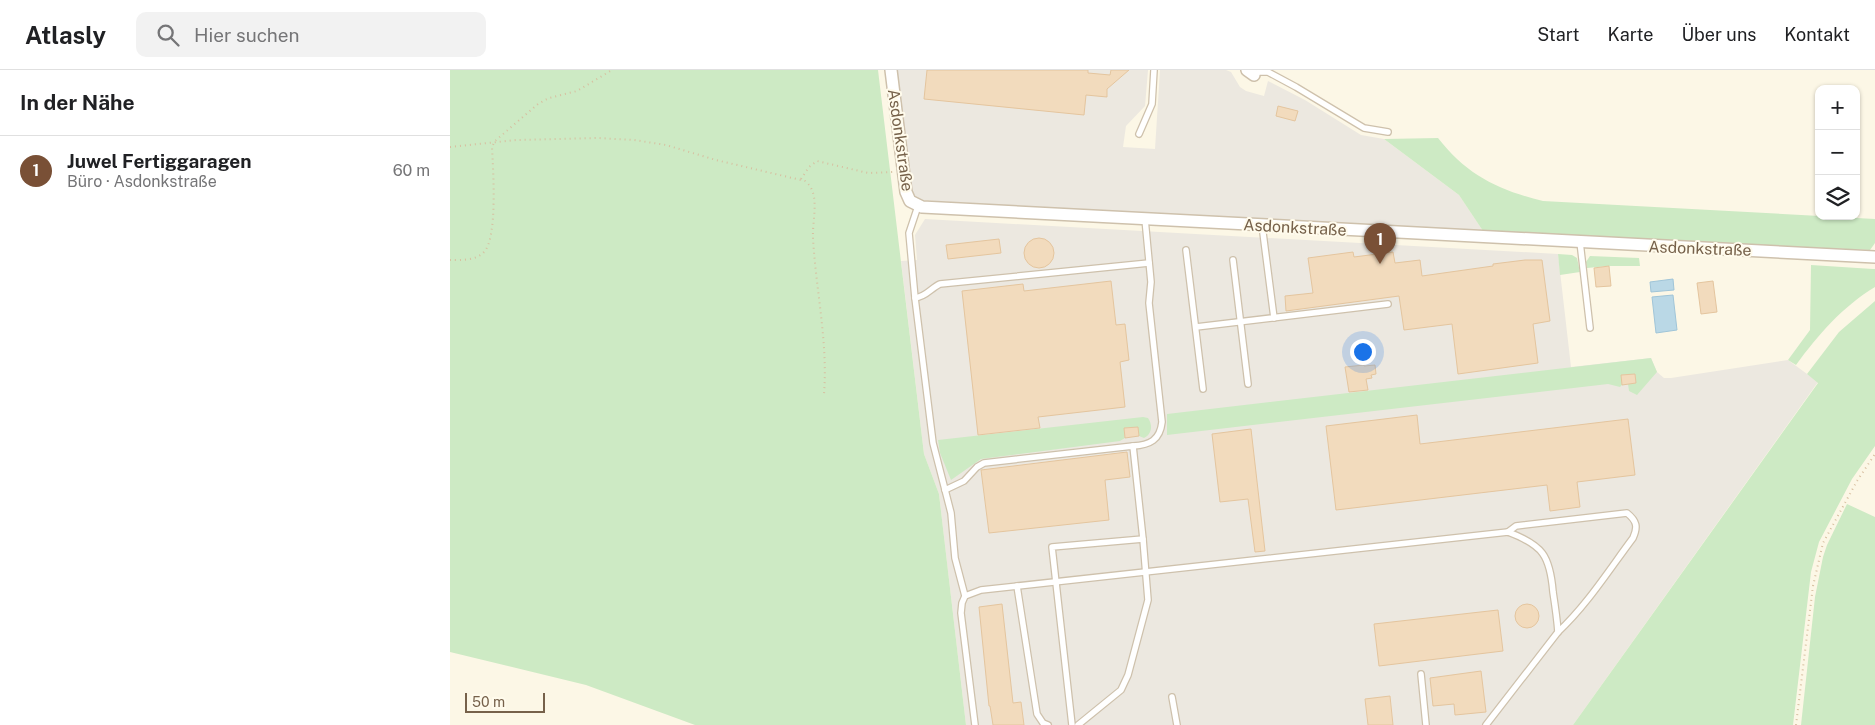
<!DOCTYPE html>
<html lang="de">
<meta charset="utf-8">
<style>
:root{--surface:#fff;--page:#f2f2f2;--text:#202124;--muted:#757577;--line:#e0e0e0;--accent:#795036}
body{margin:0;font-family:"Public Sans",sans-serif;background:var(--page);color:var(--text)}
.controls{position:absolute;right:15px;top:15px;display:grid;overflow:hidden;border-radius:10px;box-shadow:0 1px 4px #0004}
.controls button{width:45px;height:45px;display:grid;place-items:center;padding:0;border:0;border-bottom:1px solid var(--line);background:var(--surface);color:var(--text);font:25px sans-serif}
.scale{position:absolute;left:15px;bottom:12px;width:80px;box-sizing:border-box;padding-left:5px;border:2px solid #76614a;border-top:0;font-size:14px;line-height:18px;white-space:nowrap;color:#76614a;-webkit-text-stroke:4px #fffbec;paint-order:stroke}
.you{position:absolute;left:912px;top:281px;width:18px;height:18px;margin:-12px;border:4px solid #fff;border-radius:50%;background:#1a73e8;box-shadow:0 0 0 8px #1a73e833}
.badge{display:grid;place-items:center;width:32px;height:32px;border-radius:50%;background:var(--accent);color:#fff;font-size:16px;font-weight:700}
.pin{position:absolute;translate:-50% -41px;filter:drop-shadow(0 1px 2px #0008)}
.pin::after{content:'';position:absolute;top:26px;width:18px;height:15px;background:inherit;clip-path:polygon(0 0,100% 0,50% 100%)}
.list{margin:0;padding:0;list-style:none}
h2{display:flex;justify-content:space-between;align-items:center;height:65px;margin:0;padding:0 20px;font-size:21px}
h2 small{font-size:16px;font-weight:400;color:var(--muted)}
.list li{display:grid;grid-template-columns:32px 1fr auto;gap:15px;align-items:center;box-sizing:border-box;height:70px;padding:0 20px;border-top:1px solid var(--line)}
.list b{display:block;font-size:19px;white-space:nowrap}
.list p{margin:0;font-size:16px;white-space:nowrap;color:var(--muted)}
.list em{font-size:16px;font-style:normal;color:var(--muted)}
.icon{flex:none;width:28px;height:28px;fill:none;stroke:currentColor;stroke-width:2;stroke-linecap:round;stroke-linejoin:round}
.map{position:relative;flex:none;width:1425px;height:655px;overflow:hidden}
header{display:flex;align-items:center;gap:30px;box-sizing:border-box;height:70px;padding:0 25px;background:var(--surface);border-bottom:1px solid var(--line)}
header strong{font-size:24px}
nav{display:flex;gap:28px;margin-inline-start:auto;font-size:18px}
.search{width:350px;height:45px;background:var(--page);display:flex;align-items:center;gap:12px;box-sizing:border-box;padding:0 18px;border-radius:10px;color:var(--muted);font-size:19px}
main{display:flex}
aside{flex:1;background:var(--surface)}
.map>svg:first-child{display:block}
</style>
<header>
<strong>Atlasly</strong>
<div class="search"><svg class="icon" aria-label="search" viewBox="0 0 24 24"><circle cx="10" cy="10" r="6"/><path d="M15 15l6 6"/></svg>Hier suchen</div>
<nav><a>Start</a><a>Karte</a><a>Über uns</a><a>Kontakt</a></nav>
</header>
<main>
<aside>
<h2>In der Nähe<small></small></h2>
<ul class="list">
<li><span class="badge">1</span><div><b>Juwel Fertiggaragen</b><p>Büro · Asdonkstraße</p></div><em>60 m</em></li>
</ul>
</aside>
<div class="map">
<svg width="1425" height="655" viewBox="0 0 1425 655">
<rect width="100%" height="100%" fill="#fcf7e6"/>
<g fill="#ece8e0">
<polygon points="447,0 698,0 695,36 676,56 673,77 705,79 710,0 776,0 781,2 790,17 796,21 814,26 818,11 855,30 911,65 934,69 1009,125 1033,161 669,143 472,130 465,127 461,120"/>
<polygon points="475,149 1108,184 1121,297 1201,288 1207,302 1214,308 1221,308 1338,290 1368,312 1123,655 516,655 489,424 474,384 451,191 467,190 465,165"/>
</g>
<g fill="#cdeac4">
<polygon points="0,0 428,0 474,384 489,424 516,655 245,655 136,615 0,582"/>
<path d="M988,68C1017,105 1048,120 1093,131L1425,149V173L1420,180L1106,166L1033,161L1009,125L934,69Z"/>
<polygon points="1108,184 1122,185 1127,188 1130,202 1110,205"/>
<polygon points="1140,186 1189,188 1190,196 1159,196 1137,198 1136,192"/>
<path d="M1361,195L1423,199H1425V217C1392,237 1368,265 1346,295L1338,290L1360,260Z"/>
<polygon points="1425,231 1425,376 1402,409 1369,472 1361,502 1343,655 1123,655 1368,313 1357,304 1389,262"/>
<polygon points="1201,288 1207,302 1187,325 1179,321 1178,314 1186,313 1185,304 1171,305 1172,315 1170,317 1158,314 717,365 717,344"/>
<path d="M693,347L698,348C703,355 702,364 694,368L689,366L688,357L674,358L675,368L670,371L531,389L501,410L490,383L488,370Z"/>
<polygon points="1397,434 1425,447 1425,655 1351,655 1365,527 1373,487 1377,475"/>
</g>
<g fill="#bad8e6" stroke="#a0c5d8">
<polygon points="1223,209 1224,220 1201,222 1200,212"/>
<polygon points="1223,225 1227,260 1206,263 1202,227"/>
</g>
<g fill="#f2dbbd" stroke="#e4c59e">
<polygon points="477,0 638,0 638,3 660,5 661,0 679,0 657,19 657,27 636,25 634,45 474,29"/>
<polygon points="828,36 848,41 845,51 826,46"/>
<circle cx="589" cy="183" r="15"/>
<polygon points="549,169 551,183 498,189 496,175"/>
<polygon points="903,182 904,187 943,182 945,193 970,190 972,206 1043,196 1043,194 1075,190 1092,190 1100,251 1083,254 1088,293 1008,304 1002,254 954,260 949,226 836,241 835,226 863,223 858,188"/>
<polygon points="1159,196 1161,216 1146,217 1144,198"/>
<polygon points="661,211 666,255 675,254 679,290 670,292 675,337 588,347 590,358 528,365 512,221 573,214 574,221"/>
<polygon points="1263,211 1267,242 1251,244 1247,213"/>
<polygon points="914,295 914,296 925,295 926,304 921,305 922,308 916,309 918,320 899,322 895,297"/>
<polygon points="1185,304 1186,313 1172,315 1171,305"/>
<polygon points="967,345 970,374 1178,349 1185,405 1127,412 1130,437 1100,441 1097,415 886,440 876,356"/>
<polygon points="688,357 689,366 675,368 674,358"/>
<polygon points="801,359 815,481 805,482 798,429 770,432 762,364"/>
<polygon points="677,382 680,407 655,410 659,450 539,463 531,400"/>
<circle cx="1077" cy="546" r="12"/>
<polygon points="552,534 563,633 571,632 574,655 543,655 540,636 539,636 529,537"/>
<polygon points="1048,540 1053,581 929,596 924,554"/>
<polygon points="1031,601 1036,642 1005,645 1004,634 983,636 980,608"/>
<polygon points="940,626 943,655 918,655 915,629"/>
</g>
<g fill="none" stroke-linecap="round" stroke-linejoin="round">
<defs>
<g id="lane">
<polyline points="804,5 809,2 818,2 846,17 914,58 938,62"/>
<polyline points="689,64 702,34 704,0"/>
<polyline points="468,136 459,163 465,228 483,373 501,443 505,488 515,526"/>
<polyline points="812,155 824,248"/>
<polyline points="1130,172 1140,258"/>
<polyline points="736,180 753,319"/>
<polyline points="783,190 798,314"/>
<path d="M465,228C476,227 481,218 490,214L699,193"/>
<polyline points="746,257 938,234"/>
<path d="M683,376C700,375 710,370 712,352L699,233L701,212L695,149"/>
<polyline points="495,420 514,411 527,397 534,393 683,376 693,469"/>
<polyline points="567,516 587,644 593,653 598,655"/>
<polyline points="971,604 976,655"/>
<polyline points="722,627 727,655"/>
<path d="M525,655L511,543L512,533L515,526L531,520L1058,462C1093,475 1100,486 1103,522C1105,535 1107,548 1108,562"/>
<polyline points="622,655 602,477 693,469 698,530 678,605 671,620 628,655"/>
<path d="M1036,655L1108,562C1137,535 1159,500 1183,468C1188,457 1187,451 1177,443L1066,456L1058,462"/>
</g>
<g id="street">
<polyline points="441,0 456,122 460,131 472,137 1425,187"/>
<polyline points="797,0 804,5"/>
</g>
</defs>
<use href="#lane" stroke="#cec1ac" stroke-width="8"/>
<use href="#street" stroke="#cec1ac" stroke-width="14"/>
<g stroke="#d7bfa0" stroke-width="2" stroke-dasharray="1 4" stroke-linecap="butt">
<path d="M0,77L66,70L148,68L184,70L216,75L266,90L355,111C371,123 362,150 363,168C366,221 378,272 374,324"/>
<polyline points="351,109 359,97 367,91 418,103 444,102"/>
<path d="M0,190C10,190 26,191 34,182C48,167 43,99 42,77L45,71L88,34L99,28L127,21L162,0"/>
<polyline points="1346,655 1363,516 1373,473 1407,411 1425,384"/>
</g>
<use href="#lane" stroke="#fff" stroke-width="5.5"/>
<use href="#street" stroke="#fff" stroke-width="11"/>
</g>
<g text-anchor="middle" stroke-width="4" stroke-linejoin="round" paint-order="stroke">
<g font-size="16" fill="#76614a" stroke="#fffbec">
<text transform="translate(451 70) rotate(82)" y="6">Asdonkstraße</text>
<text transform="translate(845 157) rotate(3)" y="6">Asdonkstraße</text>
<text transform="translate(1250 178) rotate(2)" y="6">Asdonkstraße</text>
</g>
</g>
</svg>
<div class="controls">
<button>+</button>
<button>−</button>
<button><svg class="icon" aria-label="layers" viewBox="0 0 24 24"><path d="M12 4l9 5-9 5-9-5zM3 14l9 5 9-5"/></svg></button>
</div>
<div class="scale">50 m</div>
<div class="you"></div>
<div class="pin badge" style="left:930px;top:194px">1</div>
</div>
</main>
